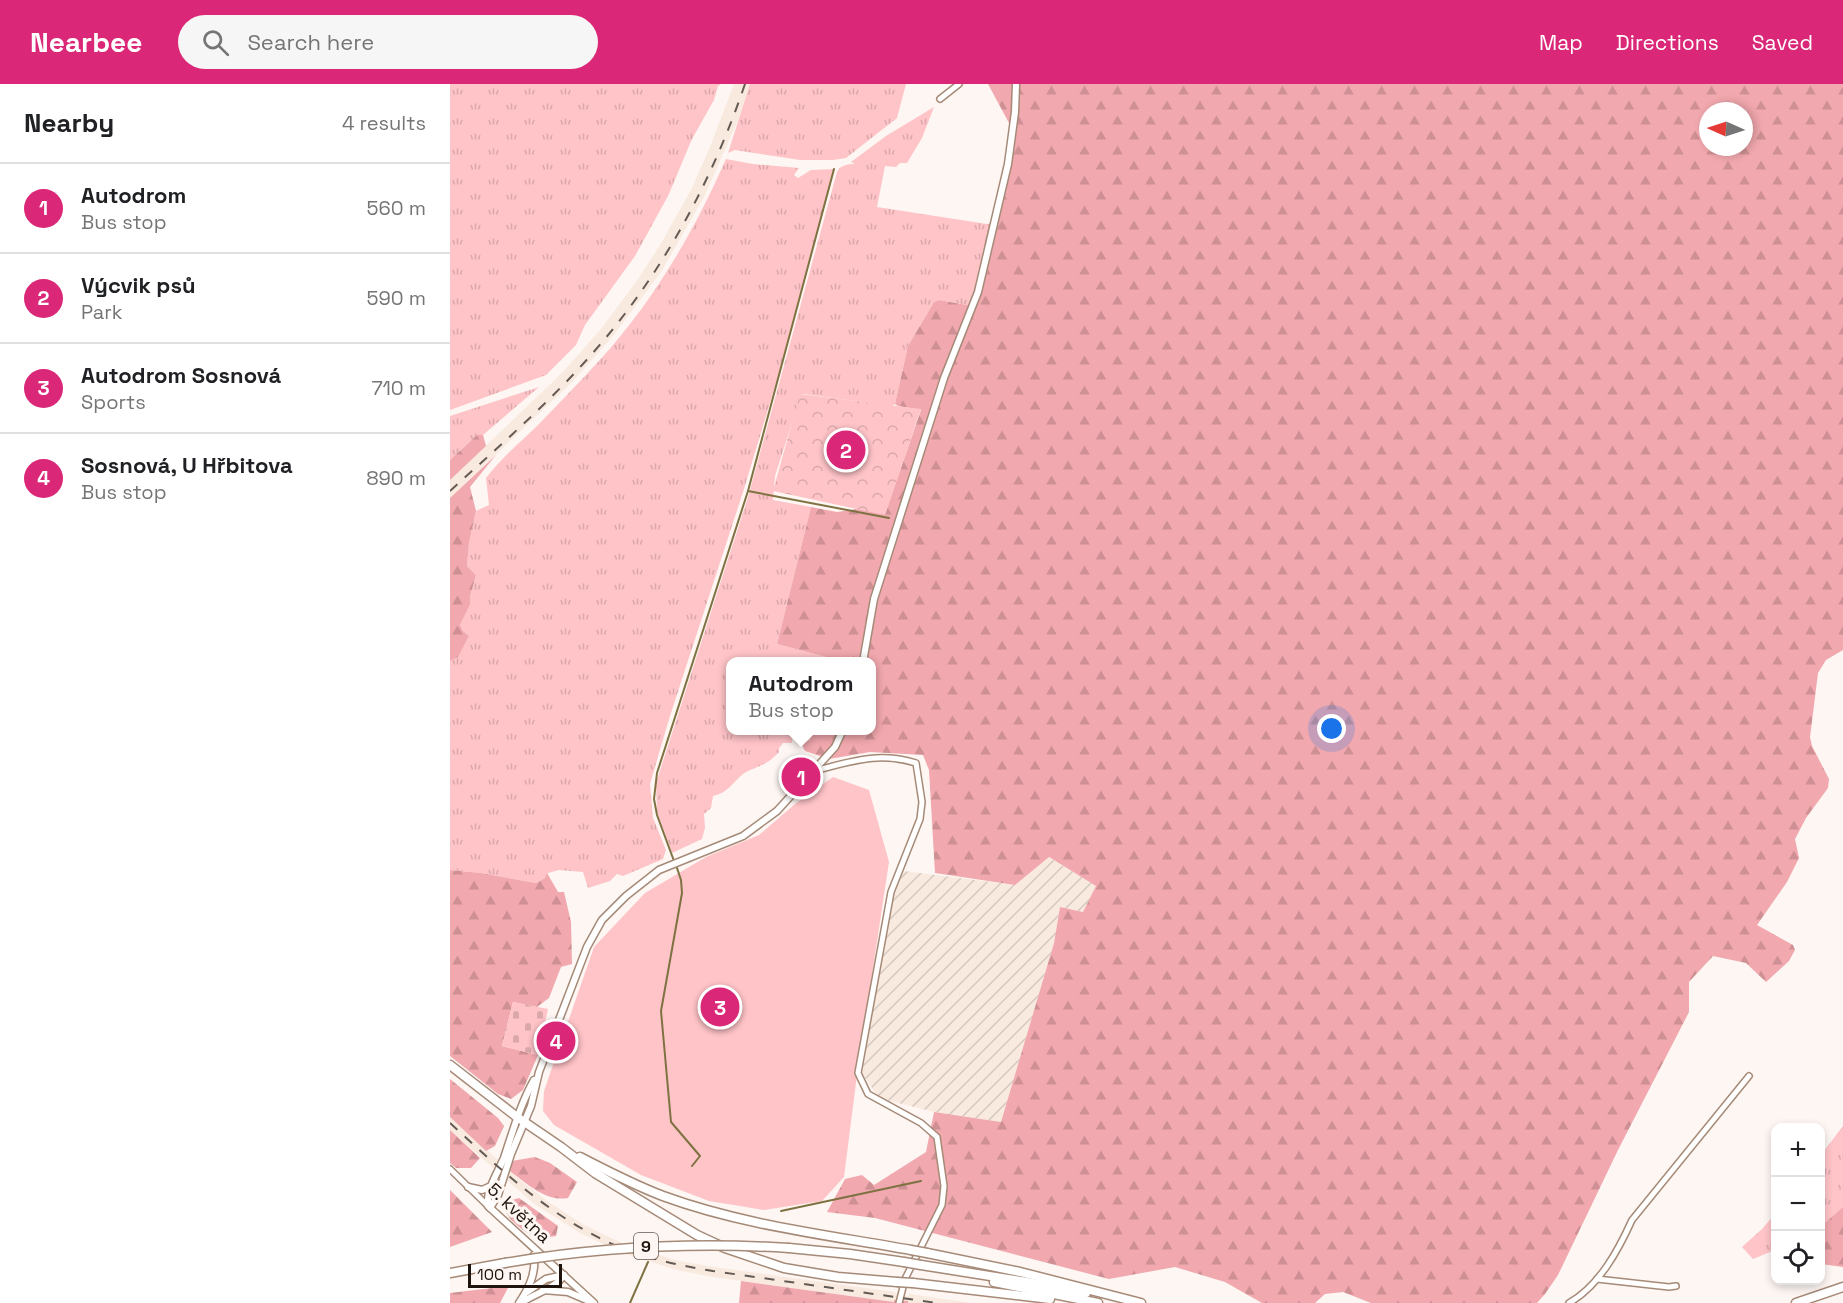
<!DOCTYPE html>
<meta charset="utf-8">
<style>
:root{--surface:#fff;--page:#f6f6f6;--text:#202124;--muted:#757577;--line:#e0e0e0;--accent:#db2777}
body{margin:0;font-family:"Space Grotesk",sans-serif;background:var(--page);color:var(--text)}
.controls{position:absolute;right:18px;bottom:18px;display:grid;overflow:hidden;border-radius:12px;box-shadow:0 3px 9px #0003}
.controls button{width:54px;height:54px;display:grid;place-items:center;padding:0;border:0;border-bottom:2px solid var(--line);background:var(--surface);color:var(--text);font:30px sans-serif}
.compass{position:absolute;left:1249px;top:18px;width:54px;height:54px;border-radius:50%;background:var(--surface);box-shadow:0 3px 9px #0003;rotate:273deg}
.scale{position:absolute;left:18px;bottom:15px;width:94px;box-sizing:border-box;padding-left:6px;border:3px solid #1f140d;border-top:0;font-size:16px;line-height:21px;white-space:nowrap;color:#1f140d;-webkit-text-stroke:4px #fdf6f2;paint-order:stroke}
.you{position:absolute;left:882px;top:645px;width:21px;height:21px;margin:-15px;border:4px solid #fff;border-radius:50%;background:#1a73e8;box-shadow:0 0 0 9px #1a73e833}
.badge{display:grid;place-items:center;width:39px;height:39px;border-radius:50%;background:var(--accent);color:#fff;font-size:20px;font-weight:700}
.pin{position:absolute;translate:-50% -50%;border:3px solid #fff;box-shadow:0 2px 6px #0006}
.popup{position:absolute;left:276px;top:573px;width:150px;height:78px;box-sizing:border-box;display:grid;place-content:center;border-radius:12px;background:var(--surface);filter:drop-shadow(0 2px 4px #0005);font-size:20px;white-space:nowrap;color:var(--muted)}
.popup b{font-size:22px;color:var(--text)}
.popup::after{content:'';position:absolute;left:50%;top:100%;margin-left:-12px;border:12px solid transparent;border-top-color:var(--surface)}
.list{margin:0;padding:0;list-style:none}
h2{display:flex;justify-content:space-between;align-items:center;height:78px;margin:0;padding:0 24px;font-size:26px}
h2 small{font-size:20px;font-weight:400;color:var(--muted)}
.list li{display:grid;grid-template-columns:39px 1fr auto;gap:18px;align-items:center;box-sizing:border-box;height:90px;padding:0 24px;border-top:2px solid var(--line)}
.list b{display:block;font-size:22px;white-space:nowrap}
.list p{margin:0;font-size:20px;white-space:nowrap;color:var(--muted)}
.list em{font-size:20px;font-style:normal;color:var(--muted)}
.icon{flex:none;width:33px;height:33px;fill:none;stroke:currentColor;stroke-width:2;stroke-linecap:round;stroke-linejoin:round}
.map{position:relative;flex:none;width:1393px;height:1219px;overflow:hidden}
header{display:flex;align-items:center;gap:36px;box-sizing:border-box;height:84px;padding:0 30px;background:var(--accent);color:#fff}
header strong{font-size:28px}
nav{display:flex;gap:33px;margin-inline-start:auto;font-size:21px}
.search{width:420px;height:54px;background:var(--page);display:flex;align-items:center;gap:15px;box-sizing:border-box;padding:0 21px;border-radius:33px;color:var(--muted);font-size:22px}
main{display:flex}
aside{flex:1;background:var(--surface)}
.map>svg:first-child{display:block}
</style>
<header>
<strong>Nearbee</strong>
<div class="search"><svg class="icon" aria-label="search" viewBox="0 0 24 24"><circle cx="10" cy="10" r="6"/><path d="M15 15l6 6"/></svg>Search here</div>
<nav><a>Map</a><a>Directions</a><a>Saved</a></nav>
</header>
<main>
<aside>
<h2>Nearby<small>4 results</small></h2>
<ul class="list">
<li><span class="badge">1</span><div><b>Autodrom</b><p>Bus stop</p></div><em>560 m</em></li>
<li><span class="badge">2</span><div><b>Výcvik psů</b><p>Park</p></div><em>590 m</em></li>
<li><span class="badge">3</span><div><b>Autodrom Sosnová</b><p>Sports</p></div><em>710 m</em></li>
<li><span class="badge">4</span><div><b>Sosnová, U Hřbitova</b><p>Bus stop</p></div><em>890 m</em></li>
</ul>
</aside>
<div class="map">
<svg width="1393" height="1219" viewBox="0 0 1393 1219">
<defs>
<pattern id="industrial-furrows" width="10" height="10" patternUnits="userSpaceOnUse" patternTransform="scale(1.5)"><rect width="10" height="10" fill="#f9eae0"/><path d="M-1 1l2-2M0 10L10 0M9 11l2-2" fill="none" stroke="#d5c8bf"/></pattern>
<pattern id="grass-tufts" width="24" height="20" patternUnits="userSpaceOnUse" patternTransform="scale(1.5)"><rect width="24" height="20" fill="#ffc4c8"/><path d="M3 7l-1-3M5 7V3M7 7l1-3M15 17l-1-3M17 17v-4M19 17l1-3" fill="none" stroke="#daa8ab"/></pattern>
<pattern id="forest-firs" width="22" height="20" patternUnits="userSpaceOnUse" patternTransform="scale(1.5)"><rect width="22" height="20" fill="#f1a8ae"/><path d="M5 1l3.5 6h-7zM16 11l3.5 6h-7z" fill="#ce9094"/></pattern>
<pattern id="cemetery-stones" width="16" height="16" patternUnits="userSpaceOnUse" patternTransform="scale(1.5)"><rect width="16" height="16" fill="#ffc4c8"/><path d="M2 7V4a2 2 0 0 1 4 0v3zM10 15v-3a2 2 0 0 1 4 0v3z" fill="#daa8ab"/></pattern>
<pattern id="park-crowns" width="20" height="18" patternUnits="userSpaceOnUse" patternTransform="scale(1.5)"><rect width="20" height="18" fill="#ffc4c8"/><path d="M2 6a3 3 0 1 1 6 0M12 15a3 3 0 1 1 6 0" fill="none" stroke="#daa8ab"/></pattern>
</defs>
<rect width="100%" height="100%" fill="#fdf6f2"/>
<g fill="#f9eae0">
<polygon points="284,0 300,0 288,36 254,113 211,188 162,253 122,298 0,414 0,396 112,289 151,245 186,198 209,163 241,106 260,63"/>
<polygon points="0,1033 70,1096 100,1119 134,1141 176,1161 229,1177 264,1183 445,1208 446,1210 458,1212 459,1210 522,1219 458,1219 444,1216 444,1218 263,1193 227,1186 172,1169 130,1149 83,1119 0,1046"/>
</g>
<polygon fill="url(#industrial-furrows)" points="598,773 647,802 633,828 610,823 604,859 551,1038 484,1028 429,1014 412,989 443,813 454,787 565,801"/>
<g fill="url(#grass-tufts)">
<polygon points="0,0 271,0 268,2 264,16 242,55 218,112 185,172 135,241 126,261 96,291 0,326"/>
<polygon points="300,0 456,0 447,34 396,74 383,76 350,76 285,66 278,69"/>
<path d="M484,23L472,54L457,79H450L446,83L435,82L427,123L537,140L538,142L529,188L520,219L517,221L489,216L484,218L458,262L445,320L442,322L354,310L351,311L325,392L323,416L361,423L327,560L391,577L280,578V646L363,647L360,656L351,659L347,652L342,655V659H333L329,664V668C325,672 320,677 314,680C307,684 300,685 293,690C283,698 278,709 263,712L261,724L254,730L255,744L252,755L222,769L207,728L206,699L298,413L387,88C390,81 398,80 405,80L401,78L436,52Z"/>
<path d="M276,75L303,80L349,84L344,91L348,94L361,86L385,85L330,286L293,408L219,635L200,700L203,734L216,766L213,775L173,792L167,790L160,797L138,804L133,788L109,786L98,789L95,794L86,799L31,789L0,786V577L8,572L19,552L13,547L10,541C18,524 21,510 26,491L17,482L19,459L26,427L39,421L36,394C52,373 72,357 90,339C109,319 129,299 147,279C202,220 244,148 276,75Z"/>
<polygon points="89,303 33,351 27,351 0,376 0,332"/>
<polygon points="1393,1042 1393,1123 1371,1142 1370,1072"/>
<polygon points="1325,1130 1325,1166 1303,1175 1292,1163 1312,1145"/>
</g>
<g fill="url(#forest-firs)" fill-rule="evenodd">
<path d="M538,0H1393V566L1376,576L1368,589L1360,653L1362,662L1379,695L1378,704L1356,734L1345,755L1349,774L1337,798L1307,841L1343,861L1345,866L1339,877L1316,898L1296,879L1263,872L1239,898V928L1168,1066L1108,1191L1095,1210L1087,1219H921L893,1208L875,1210L865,1219H812L775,1198L725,1183L659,1195L425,1134L377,1128L395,1095L412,1091L424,1101L476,1068L484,1028L551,1038L604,859L610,823L633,828L646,802L599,773L565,801L485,789L479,686L473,671L420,668L379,675L355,667L351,659L360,656L363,647L422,646V578L391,577L327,560L361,423L387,428L407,425L435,430L471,326L448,322L445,320L458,262L484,218L489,216L517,221L520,219L529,188L538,142L537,140L547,139L566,52ZM1258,27H1294V63H1258Z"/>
<polygon points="27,351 33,351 36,362 0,396 0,376"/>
<polygon points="46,371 20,403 26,427 19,459 17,482 26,491 20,513 20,520 10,541 13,547 19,552 8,573 0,577 0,414"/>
<polygon points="0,786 31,789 86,799 95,794 97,789 108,808 114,808 121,838 122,880 111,883 99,914 87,923 63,918 52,962 88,971 73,1006 61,1015 48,1010 0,972"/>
<polygon points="0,995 48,1034 54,1042 45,1062 36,1067 0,1033"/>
<polygon points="0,1046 30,1074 21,1084 6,1084 0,1079"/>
<path d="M85,1073L100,1079L127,1098L118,1114C94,1118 76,1098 57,1085L62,1077Z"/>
<polygon points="0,1106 42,1148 0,1163"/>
<path d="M69,1114L108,1142L106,1152L86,1155C73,1145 53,1136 55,1118Z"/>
<polygon points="1393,1123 1393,1183 1371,1180 1371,1142"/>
<polygon points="291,1197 444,1218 444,1216 458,1217 458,1219 289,1219"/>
<polygon points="59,1202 50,1219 0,1219 0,1209"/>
</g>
<polygon fill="url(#cemetery-stones)" points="63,918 98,925 88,971 52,962"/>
<polygon fill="url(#park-crowns)" points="350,310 471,325 435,431 323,407"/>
<polygon fill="#ffc4c8" points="383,693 419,706 439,778 408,983 394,1093 372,1117 314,1126 259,1117 191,1091 104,1041 93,1027 94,1007 144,863 195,809 256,773 309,751 345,720"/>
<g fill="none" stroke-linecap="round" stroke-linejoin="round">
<g stroke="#7e7242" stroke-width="2">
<polyline points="298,407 439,434"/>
<polyline points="224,777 207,731 204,715 207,689 298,407 384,85"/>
<polyline points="226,781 231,796 232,809 211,927 221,1038 250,1072 242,1082"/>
<polyline points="331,1127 471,1097"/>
<polyline points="180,1219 198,1178"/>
</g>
<defs>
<g id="minor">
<polyline points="490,15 509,0"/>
<path d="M363,687C401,678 427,667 466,679L472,718L470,735L441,808L408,989L418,1010L471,1039L487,1053L494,1102L492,1121L455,1195L449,1219"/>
<polyline points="0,1085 38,1122"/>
<polyline points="1147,1195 1219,1203 1226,1202"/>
<path d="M1119,1219C1149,1202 1168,1167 1182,1136L1299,992"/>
</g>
<g id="tertiary">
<polyline points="413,578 424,515 494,294 528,208 558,80 565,28 566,0"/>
<path d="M84,996C70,1021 63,1047 54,1074C48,1088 36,1106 38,1122L144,1219"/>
<polyline points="18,1103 32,1106 41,1102"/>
<polyline points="40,1124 48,1111 61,1070 81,1022 89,988 137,863 152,836 176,812 209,786 293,752 327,727 385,663 393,646"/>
<polyline points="93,1206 118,1208 139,1217"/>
<polyline points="77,1208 96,1195 114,1191"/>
<path d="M69,1219C79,1204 86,1190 84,1171"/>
<path d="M71,1219C85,1209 105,1205 114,1191"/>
</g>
<g id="primary">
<polyline points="0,981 67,1033 111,1063 145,1089 247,1151 275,1164 334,1184 388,1193 447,1198"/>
<path d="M130,1073C157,1087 184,1101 213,1112C292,1141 378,1151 461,1166"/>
<polyline points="339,1164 400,1170 454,1178"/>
<polyline points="477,1169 570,1188 691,1219"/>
<polyline points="471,1181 571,1197 636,1209"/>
<polyline points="0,1189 55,1179"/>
<polyline points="544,1198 648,1219"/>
<polyline points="463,1199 600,1215"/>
<polyline points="1346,1219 1393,1203"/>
</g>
</defs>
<use href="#minor" stroke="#a68a78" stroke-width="8"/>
<use href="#tertiary" stroke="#a68a78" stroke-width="9"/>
<use href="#primary" stroke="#a68a78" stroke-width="11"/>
<use href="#minor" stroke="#fff" stroke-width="5"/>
<use href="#tertiary" stroke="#fff" stroke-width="6"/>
<use href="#primary" stroke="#fff" stroke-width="8"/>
<g stroke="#645a54" stroke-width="2" stroke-dasharray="10 10" stroke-linecap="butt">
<path d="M0,407C48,363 98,320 141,271C211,192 261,100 295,0"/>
<path d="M0,1039C53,1088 106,1138 174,1165C203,1176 233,1182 263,1187L487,1219"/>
</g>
<defs>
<g id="primary-bridge">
<polyline points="461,1166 477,1169"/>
<polyline points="454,1178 471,1181"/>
<path d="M55,1179C149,1163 243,1158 339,1164"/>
<polyline points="447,1198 463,1199"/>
</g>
</defs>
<use href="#primary-bridge" stroke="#a68a78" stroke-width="11" stroke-linecap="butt"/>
<use href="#primary-bridge" stroke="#fff" stroke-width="8"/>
</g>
<g text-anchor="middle" stroke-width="6" stroke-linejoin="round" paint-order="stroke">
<rect fill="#fdf6f2" stroke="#625852" stroke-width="1.5" x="184" y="1149" width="24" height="26" rx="4.5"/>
<g font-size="16" font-weight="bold" fill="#1f140d">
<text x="196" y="1168">9</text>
</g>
<g font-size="18" fill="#1f140d" stroke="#fdf6f2">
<text transform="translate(69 1129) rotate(43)" y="6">5. května</text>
</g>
</g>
</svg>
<div class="controls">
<button>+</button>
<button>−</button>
<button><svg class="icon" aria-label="locate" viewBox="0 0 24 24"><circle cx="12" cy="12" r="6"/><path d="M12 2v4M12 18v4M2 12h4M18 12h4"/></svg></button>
</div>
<svg class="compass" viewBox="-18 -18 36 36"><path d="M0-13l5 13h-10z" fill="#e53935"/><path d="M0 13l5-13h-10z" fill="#757577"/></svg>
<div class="scale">100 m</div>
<div class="you"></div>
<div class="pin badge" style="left:351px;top:693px">1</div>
<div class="popup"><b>Autodrom</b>Bus stop</div>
<div class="pin badge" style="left:396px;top:366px">2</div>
<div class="pin badge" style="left:270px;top:923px">3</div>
<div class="pin badge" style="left:106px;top:957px">4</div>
</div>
</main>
